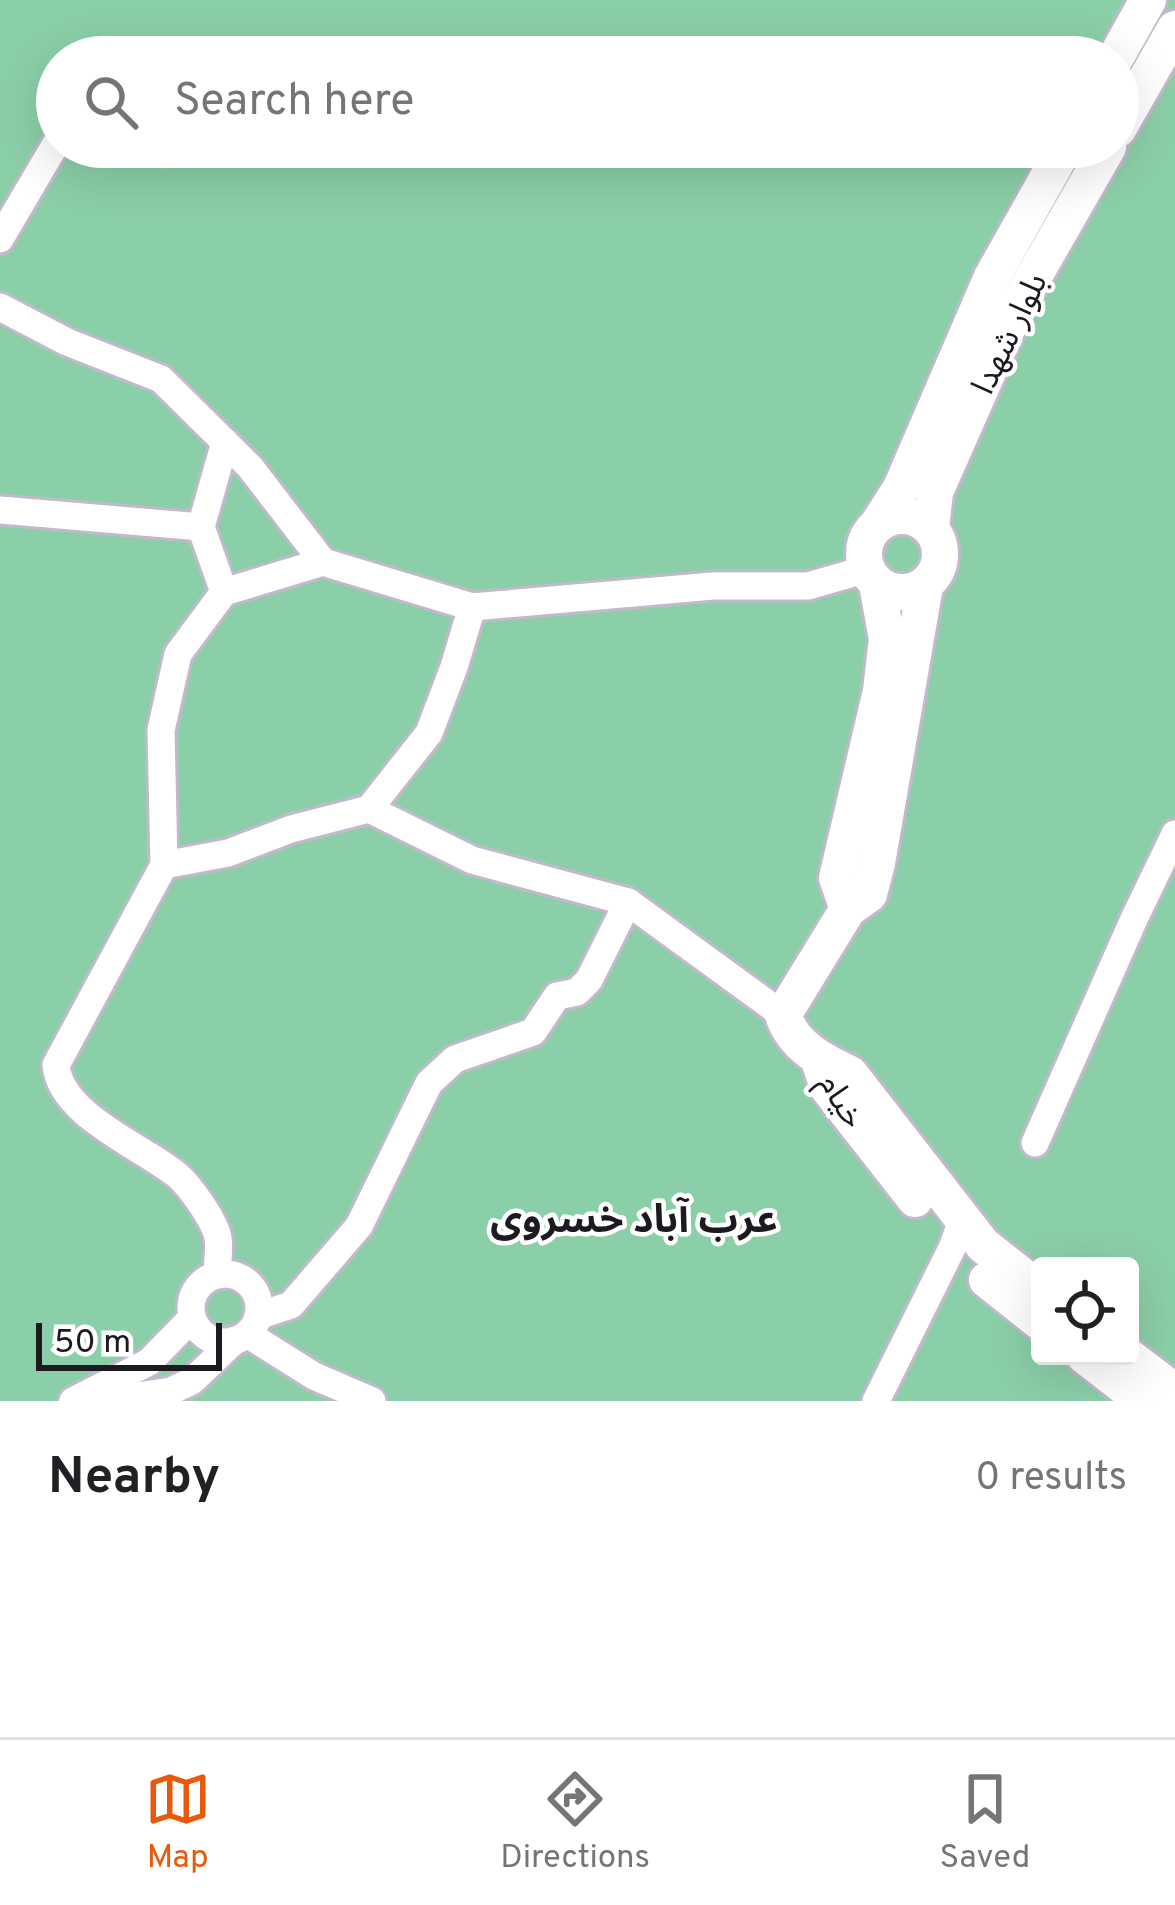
<!DOCTYPE html>
<meta charset="utf-8">
<style>
:root{--surface:#fff;--page:#f6f6f6;--text:#202124;--muted:#757577;--line:#e0e0e0;--accent:#ea580c}
body{margin:0;font-family:Overpass,"Noto Sans Arabic",sans-serif;background:var(--page);color:var(--text)}
.controls{position:absolute;right:36px;bottom:36px;display:grid;overflow:hidden;border-radius:12px;box-shadow:0 12px 48px #0002}
.controls button{width:108px;height:108px;display:grid;place-items:center;padding:0;border:0;border-bottom:3px solid var(--line);background:var(--surface);color:var(--text);font:60px sans-serif}
.scale{position:absolute;left:36px;bottom:30px;width:186px;box-sizing:border-box;padding-left:12px;border:6px solid #1c1920;border-top:0;font-size:33px;line-height:42px;white-space:nowrap;color:#1c1920;-webkit-text-stroke:9px #fff;paint-order:stroke}
.list{margin:0;padding:0;list-style:none}
h2{display:flex;justify-content:space-between;align-items:center;height:156px;margin:0;padding:0 48px;font-size:51px}
h2 small{font-size:39px;font-weight:400;color:var(--muted)}
.icon{flex:none;width:66px;height:66px;fill:none;stroke:currentColor;stroke-width:2;stroke-linecap:round;stroke-linejoin:round}
.map{position:relative;flex:none;width:1175px;height:1401px;overflow:hidden}
.search{position:absolute;background:var(--surface);box-shadow:0 12px 48px #0002;left:36px;right:36px;top:36px;height:132px;display:flex;align-items:center;gap:30px;box-sizing:border-box;padding:0 42px;border-radius:66px;color:var(--muted);font-size:45px}
.sheet{height:336px;background:var(--surface)}
nav{display:flex;justify-content:space-around;align-items:center;box-sizing:border-box;height:168px;border-top:3px solid var(--line);background:var(--surface);font-size:33px;color:var(--muted)}
nav a{display:grid;justify-items:center;gap:6px}
nav .on{color:var(--accent)}
.map>svg:first-child{display:block}
</style>
<div class="map">
<svg width="1175" height="1401" viewBox="0 0 1175 1401">
<rect width="100%" height="100%" fill="#ede3f8"/>
<path fill="#8bcfa8" fill-rule="evenodd" d="M0,0H1175V1401H0ZM57,57H1118V147H57ZM1040,1266H1130V1356H1040Z"/>
<g fill="none" stroke-linecap="round" stroke-linejoin="round">
<defs>
<g id="minor">
<polyline points="153,147 163,152"/>
<polyline points="0,239 57,142"/>
<polyline points="0,307 67,342 161,379 250,467 323,562"/>
<polyline points="0,510 201,527"/>
<polyline points="224,592 201,527 225,442"/>
<polyline points="369,809 472,860 628,902 783,1015"/>
<polyline points="164,865 228,853 291,829 369,809 429,733 454,667 472,607"/>
<polyline points="1035,1143 1134,919 1175,834"/>
<circle cx="225" cy="1308" r="34"/>
<path d="M217,1275C217,1264 220,1249 218,1238C215,1221 190,1186 177,1175C143,1147 60,1115 56,1065L164,865L161,730L178,654L224,592L323,562L472,607L713,586H808L867,569"/>
<polyline points="258,1316 291,1305 359,1226 429,1083 455,1059 533,1032 557,996 577,992 589,980 628,902"/>
<polyline points="247,1334 314,1376 372,1401"/>
<polyline points="73,1401 149,1362 192,1318"/>
<polyline points="104,1401 171,1391 192,1381 235,1340"/>
<polyline points="876,1401 953,1246 962,1220"/>
</g>
<g id="tertiary">
<polyline points="1116,57 1148,0"/>
<polyline points="1118,129 1175,29"/>
<circle cx="902" cy="554" r="38"/>
<polyline points="878,524 901,488 992,277 1065,147"/>
<polyline points="931,528 935,492 1018,304 1108,147"/>
<path d="M925,586L877,863L869,894L848,909L783,1015C793,1046 822,1061 850,1074L983,1245L1040,1290"/>
<polyline points="848,909 837,878 881,691 887,639 877,584"/>
<polyline points="819,1060 828,1088 915,1199"/>
<polyline points="987,1280 1040,1322"/>
<polyline points="1085,1356 1143,1401"/>
<polyline points="1128,1356 1175,1392"/>
</g>
</defs>
<use href="#minor" stroke="#c2b9cd" stroke-width="33"/>
<use href="#tertiary" stroke="#c2b9cd" stroke-width="42"/>
<use href="#minor" stroke="#fff" stroke-width="27"/>
<use href="#tertiary" stroke="#fff" stroke-width="36"/>
</g>
<g text-anchor="middle" stroke-width="9" stroke-linejoin="round" paint-order="stroke">
<g font-size="33" fill="#1c1920" stroke="#fff">
<text transform="translate(1008 333) rotate(-64)" y="12">بلوار شهدا</text>
<text transform="translate(843 1100) rotate(58)" y="12">خیام</text>
</g>
<g font-size="39" font-weight="bold" fill="#1c1920" stroke="#fff">
<text x="634" y="1232">عرب آباد خسروی</text>
</g>
</g>
</svg>
<div class="controls">
<button><svg class="icon" aria-label="locate" viewBox="0 0 24 24"><circle cx="12" cy="12" r="6"/><path d="M12 2v4M12 18v4M2 12h4M18 12h4"/></svg></button>
</div>
<div class="scale">50 m</div>
<div class="search"><svg class="icon" aria-label="search" viewBox="0 0 24 24"><circle cx="10" cy="10" r="6"/><path d="M15 15l6 6"/></svg>Search here</div>
</div>
<section class="sheet">
<h2>Nearby<small>0 results</small></h2>
<ul class="list">
</ul>
</section>
<nav>
<a class="on"><svg class="icon" aria-label="map" viewBox="0 0 24 24"><path d="M3 6l6-2 6 2 6-2v14l-6 2-6-2-6 2zM9 4v14M15 6v14"/></svg>Map</a>
<a><svg class="icon" aria-label="directions" viewBox="0 0 24 24"><path d="M12 3l9 9-9 9-9-9zM9 14v-3h6M13 9l2 2-2 2"/></svg>Directions</a>
<a><svg class="icon" aria-label="saved" viewBox="0 0 24 24"><path d="M7 4h10v16l-5-4-5 4z"/></svg>Saved</a>
</nav>
